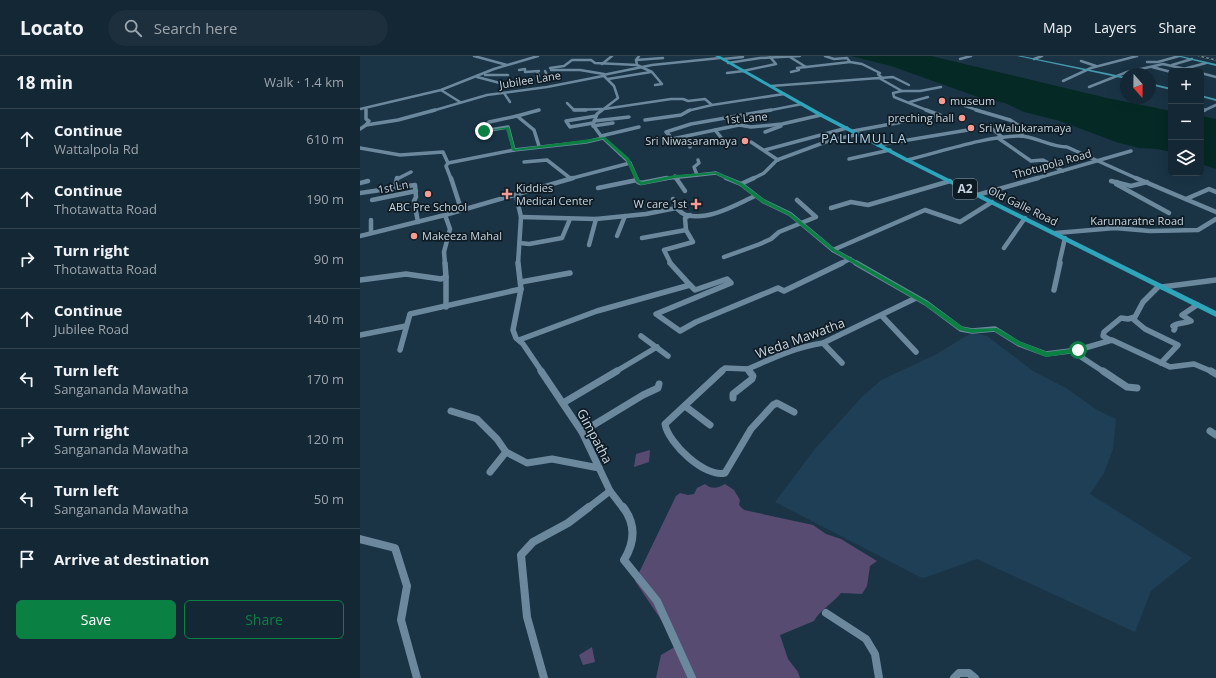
<!DOCTYPE html>
<meta charset="utf-8">
<style>
:root{--surface:#142734;--page:#1d2f3c;--text:#f1f3f6;--muted:#9da5ac;--line:#33444f;--accent:#0b8043}
body{margin:0;font-family:"Open Sans",sans-serif;background:var(--page);color:var(--text)}
.controls{position:absolute;right:12px;top:12px;display:grid;overflow:hidden;border-radius:6px;box-shadow:0 4px 16px #0002}
.controls button{width:36px;height:36px;display:grid;place-items:center;padding:0;border:0;border-bottom:1px solid var(--line);background:var(--surface);color:var(--text);font:20px sans-serif}
.compass{position:absolute;left:760px;top:12px;width:36px;height:36px;border-radius:50%;background:var(--surface);box-shadow:0 4px 16px #0002;rotate:160deg}
.stop{position:absolute;width:12px;height:12px;margin:-9px;border:3px solid #0b8043;border-radius:50%;background:#fff}
.stop.end{background:#0b8043;border-color:#fff;box-shadow:0 1px 4px #0008}
.list{margin:0;padding:0;list-style:none}
h2{display:flex;justify-content:space-between;align-items:center;height:52px;margin:0;padding:0 16px;font-size:17px}
h2 small{font-size:13px;font-weight:400;color:var(--muted)}
.list li{display:grid;grid-template-columns:26px 1fr auto;gap:12px;align-items:center;box-sizing:border-box;height:60px;padding:0 16px;border-top:1px solid var(--line)}
.list b{display:block;font-size:15px;white-space:nowrap}
.list p{margin:0;font-size:13px;white-space:nowrap;color:var(--muted)}
.list em{font-size:13px;font-style:normal;color:var(--muted)}
.actions{display:flex;gap:8px;padding:12px 16px}
.actions a{flex:1;padding:9px 0;border:1px solid var(--accent);border-radius:6px;text-align:center;font-size:14px;color:var(--accent)}
.actions .main{background:var(--accent);color:#fff}
.icon{flex:none;width:22px;height:22px;fill:none;stroke:currentColor;stroke-width:2;stroke-linecap:round;stroke-linejoin:round}
.map{position:relative;flex:none;width:856px;height:622px;overflow:hidden}
header{display:flex;align-items:center;gap:24px;box-sizing:border-box;height:56px;padding:0 20px;background:var(--surface);border-bottom:1px solid var(--line)}
header strong{font-size:19px}
nav{display:flex;gap:22px;margin-inline-start:auto;font-size:14px}
.search{width:280px;height:36px;background:var(--page);display:flex;align-items:center;gap:10px;box-sizing:border-box;padding:0 14px;border-radius:22px;color:var(--muted);font-size:15px}
main{display:flex}
aside{flex:1;background:var(--surface)}
.map>svg:first-child{display:block}
</style>
<header>
<strong>Locato</strong>
<div class="search"><svg class="icon" aria-label="search" viewBox="0 0 24 24"><circle cx="10" cy="10" r="6"/><path d="M15 15l6 6"/></svg>Search here</div>
<nav><a>Map</a><a>Layers</a><a>Share</a></nav>
</header>
<main>
<aside>
<h2>18 min<small>Walk · 1.4 km</small></h2>
<ul class="list">
<li><svg class="icon" aria-label="ahead" viewBox="0 0 24 24"><path d="M12 20V5M6 11l6-6 6 6"/></svg><div><b>Continue</b><p>Wattalpola Rd</p></div><em>610 m</em></li>
<li><svg class="icon" aria-label="ahead" viewBox="0 0 24 24"><path d="M12 20V5M6 11l6-6 6 6"/></svg><div><b>Continue</b><p>Thotawatta Road</p></div><em>190 m</em></li>
<li><svg class="icon" aria-label="right" viewBox="0 0 24 24"><path d="M7 20v-9h11M14 6l5 5-5 5"/></svg><div><b>Turn right</b><p>Thotawatta Road</p></div><em>90 m</em></li>
<li><svg class="icon" aria-label="ahead" viewBox="0 0 24 24"><path d="M12 20V5M6 11l6-6 6 6"/></svg><div><b>Continue</b><p>Jubilee Road</p></div><em>140 m</em></li>
<li><svg class="icon" aria-label="left" viewBox="0 0 24 24"><path d="M17 20v-9H6M10 6l-5 5 5 5"/></svg><div><b>Turn left</b><p>Sangananda Mawatha</p></div><em>170 m</em></li>
<li><svg class="icon" aria-label="right" viewBox="0 0 24 24"><path d="M7 20v-9h11M14 6l5 5-5 5"/></svg><div><b>Turn right</b><p>Sangananda Mawatha</p></div><em>120 m</em></li>
<li><svg class="icon" aria-label="left" viewBox="0 0 24 24"><path d="M17 20v-9H6M10 6l-5 5 5 5"/></svg><div><b>Turn left</b><p>Sangananda Mawatha</p></div><em>50 m</em></li>
<li><svg class="icon" aria-label="arrive" viewBox="0 0 24 24"><path d="M6 21V4h12l-3 4 3 4H6"/></svg><div><b>Arrive at destination</b></div></li>
</ul>
<div class="actions"><a class="main">Save</a><a>Share</a></div>
</aside>
<div class="map">
<svg width="856" height="622" viewBox="0 0 856 622">
<rect width="100%" height="100%" fill="#1a3446"/>
<polygon fill="#1e3f56" points="614,277 627,280 673,315 706,332 737,354 756,363 753,393 744,417 730,438 832,502 791,535 775,576 617,503 564,522 560,521 415,446 454,394 501,342 521,324 575,299 606,280"/>
<g fill="#574b72">
<polygon points="290,394 289,406 274,411 276,398"/>
<path d="M345,428C352,434 358,432 365,428L374,434L380,444L379,449L384,454L453,469L466,478L481,483L517,505L510,510L507,530L502,538L481,537C472,548 460,554 454,565L420,579L428,603L438,616L440,622H296L301,599L318,589L275,525L316,440L320,437L328,439L334,438L337,432Z"/>
<polygon points="232,591 235,606 223,609 219,599"/>
</g>
<g fill="#052924">
<polygon points="491,0 571,0 747,42 811,55 811,96 797,93 779,92 756,86 700,65 664,56 645,47 618,41 531,10"/>
<polygon points="841,60 856,63 856,113 841,108"/>
</g>
<g fill="none" stroke-linecap="round" stroke-linejoin="round">
<g stroke="#6c889d" stroke-width="2.5">
<polyline points="114,0 147,9"/>
<polyline points="279,0 276,4 277,9 292,16 302,28 295,29"/>
<polyline points="465,0 474,3 487,2 490,6 502,8 520,17 518,18 522,22"/>
<polyline points="430,1 446,11 490,6"/>
<polyline points="363,3 383,1"/>
<polyline points="600,3 611,0"/>
<polyline points="674,3 682,0"/>
<polyline points="276,4 303,2"/>
<polyline points="721,5 736,10"/>
<polyline points="787,6 798,6 819,0"/>
<polyline points="368,7 400,2 440,0"/>
<polyline points="242,8 252,0"/>
<polyline points="812,9 832,3"/>
<polyline points="792,11 811,16"/>
<polyline points="190,12 204,10 212,4 231,4 235,7 277,9"/>
<polyline points="159,14 165,13 165,16 179,15 177,16 179,20"/>
<polyline points="191,14 220,14 244,18"/>
<polyline points="383,15 416,8 410,1"/>
<polyline points="816,15 846,7"/>
<polyline points="431,16 439,14 437,12 446,11"/>
<polyline points="367,17 384,15"/>
<polyline points="841,17 856,21"/>
<polyline points="125,19 148,19"/>
<polyline points="117,21 140,27 148,26 148,28"/>
<polyline points="520,22 533,21 549,29"/>
<polyline points="183,23 188,21 185,15"/>
<polyline points="248,23 291,16"/>
<polyline points="703,25 731,12 777,0"/>
<polyline points="411,30 519,22 542,35 533,37 534,41 569,55"/>
<polyline points="729,31 767,16 803,8 834,15"/>
<polyline points="81,34 100,46"/>
<polyline points="542,35 560,35 581,31"/>
<polyline points="144,37 150,46"/>
<polyline points="599,45 605,50 620,55"/>
<polyline points="550,46 568,41"/>
<polyline points="207,47 214,54 242,53"/>
<polyline points="6,52 6,55"/>
<polyline points="0,53 81,34 134,13 178,0"/>
<polyline points="244,53 311,43 323,43 328,45 345,43 352,49 424,38"/>
<polyline points="72,55 127,39 187,31 243,20"/>
<polyline points="177,55 179,54"/>
<polyline points="241,55 258,42 254,30 243,19 292,9 360,2"/>
<polyline points="327,55 352,49"/>
<polyline points="406,55 442,48"/>
<polyline points="843,55 856,49"/>
</g>
<g stroke="#6c889d" stroke-width="3.5">
<polyline points="6,54 6,63 9,65 6,69"/>
<polyline points="179,54 157,60 174,74 179,90"/>
<polyline points="214,54 226,54"/>
<polyline points="242,54 237,58 233,69 241,80 270,107"/>
<polyline points="616,54 650,64 664,73 661,80"/>
<polyline points="842,55 845,54"/>
<polyline points="285,64 321,59 330,54"/>
<polyline points="234,65 269,61"/>
<polyline points="129,66 157,60"/>
<polyline points="233,67 210,71 206,65 236,60"/>
<polyline points="233,70 253,67"/>
<polyline points="630,71 642,81"/>
<polyline points="0,73 6,69 38,64 75,54"/>
<polyline points="355,74 364,85"/>
<polyline points="493,75 580,59 566,54"/>
<polyline points="405,76 421,70"/>
<polyline points="124,77 124,75 148,71 154,94 226,86 243,82"/>
<polyline points="241,80 279,71"/>
<polyline points="638,82 671,105 683,104 703,115"/>
<polyline points="312,83 379,69 391,71 422,68 461,59"/>
<polyline points="391,86 418,104"/>
<polyline points="518,89 608,74"/>
<polyline points="330,91 328,86 315,85 306,76 331,68 411,54"/>
<polyline points="0,92 40,99 83,96 88,107 86,110 91,123"/>
<polyline points="405,94 487,72"/>
<polyline points="489,103 530,94"/>
<path d="M547,104C580,96 627,80 659,80C675,80 690,91 707,91L778,123"/>
<polyline points="164,106 187,104 210,122"/>
<polyline points="88,107 154,94"/>
<polyline points="337,119 334,111 339,107 338,104"/>
<polyline points="315,120 317,123"/>
<polyline points="37,123 51,116"/>
<polyline points="209,123 270,107 277,123"/>
<polyline points="302,123 356,117 369,123"/>
<polyline points="392,123 404,117 417,104 471,84 500,78"/>
<polyline points="674,123 771,95"/>
</g>
<g stroke="#6c889d" stroke-width="4.5">
<polyline points="91,122 101,153"/>
<polyline points="276,122 278,126 281,127 307,122"/>
<polyline points="316,122 325,135"/>
<polyline points="366,122 381,128 403,145 430,158 473,194 498,208"/>
<polyline points="776,122 856,156"/>
<polyline points="751,125 771,130 787,126"/>
<polyline points="757,126 756,128 809,157"/>
<polyline points="0,127 8,125"/>
<polyline points="381,128 394,122"/>
<polyline points="35,131 37,122"/>
<polyline points="238,132 277,124"/>
<polyline points="0,137 55,129 56,141 54,145 58,166"/>
<polyline points="156,139 161,161 158,208"/>
<polyline points="617,139 678,122"/>
<polyline points="313,143 316,152"/>
<polyline points="826,143 849,133 856,136"/>
<polyline points="12,144 56,135"/>
<polyline points="471,152 491,146 508,149 590,125"/>
<path d="M161,161L236,163L286,158L316,152C319,154 322,158 326,159C349,165 375,149 395,140"/>
<polyline points="11,164 11,177"/>
<polyline points="696,177 755,172 790,175 838,174 856,163"/>
<polyline points="0,180 85,159 213,122"/>
<polyline points="257,180 265,160"/>
<polyline points="282,182 326,174"/>
<polyline points="160,187 169,188 202,182 210,163"/>
<polyline points="229,189 236,163"/>
<polyline points="644,192 665,162"/>
<polyline points="473,194 565,154 600,166 632,146"/>
<polyline points="364,201 400,188 411,183 419,176 456,161 437,144"/>
<polyline points="85,208 84,196 90,173 85,159"/>
<polyline points="311,208 304,194 333,186 326,174 325,162 330,159"/>
<polyline points="480,208 490,203"/>
<polyline points="699,208 705,182"/>
</g>
<g stroke="#6c889d" stroke-width="5.5">
<polyline points="158,207 161,233 153,274 156,282 163,288 182,316"/>
<polyline points="496,207 566,247 601,273 612,275 635,273 659,288 686,298 718,294 752,284 810,311 834,308 853,316"/>
<polyline points="86,221 86,251"/>
<polyline points="0,224 46,218 81,223 86,221 85,207"/>
<polyline points="161,226 210,217"/>
<polyline points="330,229 335,234 367,223 371,227 296,258 320,275 336,266 418,232 424,235 482,207"/>
<polyline points="802,231 856,224"/>
<polyline points="694,234 700,207"/>
<polyline points="522,260 556,296"/>
<polyline points="773,263 785,273 818,289 801,307"/>
<path d="M814,274L815,272L813,270C819,266 824,268 831,265L822,259L837,249"/>
<polyline points="0,279 46,270"/>
<polyline points="281,280 308,300"/>
<polyline points="159,284 237,255 330,229 310,207"/>
<polyline points="750,284 743,280 744,276 761,262 768,263 775,261 783,246 799,230"/>
<polyline points="463,287 482,307"/>
<polyline points="40,294 50,258 161,233"/>
<polyline points="712,295 744,316"/>
<polyline points="255,316 297,291"/>
<polyline points="361,316 365,312 388,313"/>
<path d="M390,316L388,313C413,302 436,291 463,287L556,242"/>
</g>
<g stroke="#6c889d" stroke-width="7">
<polyline points="181,315 222,376 250,435 263,452"/>
<path d="M362,315L305,368C308,387 345,422 365,417L391,373L413,349L417,347L434,356"/>
<polyline points="743,315 767,331 777,332"/>
<polyline points="851,315 856,318"/>
<polyline points="373,342 373,338 392,323 393,320 389,315"/>
<polyline points="203,347 257,315"/>
<polyline points="325,350 350,369"/>
<polyline points="91,355 117,363 137,383 146,396 167,407 192,403 239,412"/>
<polyline points="850,375 856,379"/>
<polyline points="222,376 283,339 298,332 299,328"/>
<polyline points="130,416 146,396"/>
<polyline points="228,452 250,435"/>
</g>
<g stroke="#6c889d" stroke-width="8">
<path d="M263,451C276,468 275,486 264,504L297,545L332,622"/>
<polyline points="0,483 35,492 47,530 41,564 57,622"/>
<polyline points="466,557 506,583 515,598 519,622"/>
<polyline points="184,622 167,561 161,499 173,486 208,467 229,451"/>
<polyline points="594,622 599,617 609,617 615,622"/>
</g>
<g fill="#4799ae" fill-rule="evenodd">
<polygon points="657,0 662,0 766,21 766,23"/>
<polygon points="816,0 821,0 856,8 856,10"/>
<polygon points="790,27 811,32 811,34 790,29"/>
<polygon points="841,39 856,43 856,45 841,41"/>
</g>
<polygon fill="#2ea5ba" fill-rule="evenodd" points="355,0 360,0 463,58 549,103 856,255 856,261 545,105 459,60"/>
<defs>
<polyline id="rail" points="839,0 856,4"/>
</defs>
<use href="#rail" stroke="#728695" stroke-width="1.5"/>
<use href="#rail" stroke="#0f1b23" stroke-width="1" stroke-dasharray="2.5" stroke-linecap="butt"/>
</g>
<polygon fill="#0b8043" points="149,71 155,93 245,81 269,102 280,125 282,126 315,119 357,116 382,127 405,144 431,157 475,193 568,246 603,271 612,273 637,272 661,286 687,296 718,292 721,294 718,296 686,301 657,289 634,275 612,277 599,274 563,248 472,195 428,159 401,146 379,129 355,118 315,122 281,129 276,126 266,104 243,83 226,87 154,95 152,94 146,73 122,75"/>
<g fill="#f59c94" stroke="#0f1b23" stroke-width="1.5">
<circle cx="582" cy="45" r="4"/>
<circle cx="602" cy="62" r="4"/>
<circle cx="611" cy="72" r="4"/>
<circle cx="385" cy="85" r="4"/>
<circle cx="68" cy="138" r="4"/>
<path d="M145 132h4v4h4v4h-4v4h-4v-4h-4v-4h4z"/>
<path d="M334 142h4v4h4v4h-4v4h-4v-4h-4v-4h4z"/>
<circle cx="54" cy="180" r="4"/>
</g>
<g text-anchor="middle" stroke-width="3.5" stroke-linejoin="round" paint-order="stroke">
<g font-size="11" fill="#c7d5e1" stroke="#0f1b23">
<text transform="translate(170 24) rotate(-9)" y="4">Jubilee Lane</text>
<text transform="translate(386 62) rotate(-5)" y="4">1st Lane</text>
<text transform="translate(692 108) rotate(-16)" y="4">Thotupola Road</text>
<text transform="translate(33 131) rotate(-11)" y="4">1st Ln</text>
<text transform="translate(663 150) rotate(26)" y="4">Old Galle Road</text>
<text x="777" y="169">Karunaratne Road</text>
</g>
<g font-size="11" fill="#c7d5e1" stroke="#0f1b23" text-anchor="start">
<text x="590" y="49">museum</text>
<text x="594" y="66" text-anchor="end">preching hall</text>
<text x="619" y="76">Sri Walukaramaya</text>
<text x="377" y="89" text-anchor="end">Sri Niwasaramaya</text>
<text x="156" y="136">Kiddies<tspan x="156" dy="13">Medical Center</tspan></text>
<text x="327" y="152" text-anchor="end">W care 1st</text>
<text x="68" y="155" text-anchor="middle">ABC Pre School</text>
<text x="62" y="184">Makeeza Mahal</text>
</g>
<rect fill="#0f1b23" stroke="#909da8" stroke-width="1" x="593" y="123" width="24" height="20" rx="3"/>
<g font-size="12" font-weight="bold" fill="#c7d5e1">
<text x="605" y="137">A2</text>
</g>
<g font-size="13" letter-spacing="1" fill="#b1d0e6" stroke="#0f1b23">
<text x="504" y="87">PALLIMULLA</text>
</g>
<g font-size="13" fill="#c7d5e1" stroke="#0f1b23">
<text transform="translate(440 282) rotate(-20)" y="5">Weda Mawatha</text>
<text transform="translate(235 380) rotate(62)" y="5">Gimpatha</text>
</g>
</g>
</svg>
<div class="controls">
<button>+</button>
<button>−</button>
<button><svg class="icon" aria-label="layers" viewBox="0 0 24 24"><path d="M12 4l9 5-9 5-9-5zM3 14l9 5 9-5"/></svg></button>
</div>
<svg class="compass" viewBox="-18 -18 36 36"><path d="M0-13l5 13h-10z" fill="#e53935"/><path d="M0 13l5-13h-10z" fill="#9da5ac"/></svg>
<div class="stop" style="left:718px;top:294px"></div>
<div class="stop end" style="left:124px;top:75px"></div>
</div>
</main>
